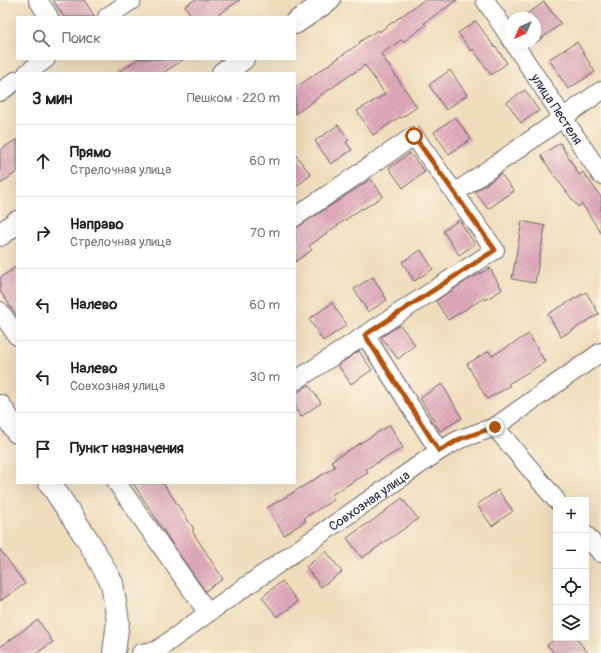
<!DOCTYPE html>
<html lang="ru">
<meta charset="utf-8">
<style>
:root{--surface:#fff;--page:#f2f2f2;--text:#202124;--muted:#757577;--line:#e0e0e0}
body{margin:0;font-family:Pangolin,sans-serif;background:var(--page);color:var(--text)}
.controls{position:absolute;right:12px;bottom:12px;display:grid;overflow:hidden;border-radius:0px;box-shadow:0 4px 16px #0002}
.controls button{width:36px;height:36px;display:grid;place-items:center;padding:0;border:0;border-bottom:1px solid var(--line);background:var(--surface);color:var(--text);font:20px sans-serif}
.compass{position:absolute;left:505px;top:12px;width:36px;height:36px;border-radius:50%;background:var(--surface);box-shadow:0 4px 16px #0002;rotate:225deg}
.stop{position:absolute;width:12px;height:12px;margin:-9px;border:3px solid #b45309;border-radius:50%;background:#fff}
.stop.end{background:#b45309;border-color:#fff;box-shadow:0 1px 4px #0008}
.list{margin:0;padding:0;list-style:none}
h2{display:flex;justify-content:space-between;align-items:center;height:52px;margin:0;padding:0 16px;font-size:17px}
h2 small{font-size:13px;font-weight:400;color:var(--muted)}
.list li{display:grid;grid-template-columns:26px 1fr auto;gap:12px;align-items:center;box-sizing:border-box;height:72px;padding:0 16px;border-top:1px solid var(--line)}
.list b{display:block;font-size:15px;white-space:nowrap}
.list p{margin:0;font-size:13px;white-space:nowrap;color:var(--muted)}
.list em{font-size:13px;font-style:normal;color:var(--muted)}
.icon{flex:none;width:22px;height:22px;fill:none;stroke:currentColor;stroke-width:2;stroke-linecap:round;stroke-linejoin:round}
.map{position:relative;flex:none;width:601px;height:653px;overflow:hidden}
.search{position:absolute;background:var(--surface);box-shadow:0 4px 16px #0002;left:16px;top:16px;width:280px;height:44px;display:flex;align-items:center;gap:10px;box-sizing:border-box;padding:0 14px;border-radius:0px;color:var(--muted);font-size:15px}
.panel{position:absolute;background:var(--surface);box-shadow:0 4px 16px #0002;left:16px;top:72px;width:280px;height:412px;border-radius:0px}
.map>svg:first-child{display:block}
</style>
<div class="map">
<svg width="601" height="653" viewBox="0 0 601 653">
<defs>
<pattern id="building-hatch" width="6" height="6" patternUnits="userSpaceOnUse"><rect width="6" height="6" fill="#e2abbe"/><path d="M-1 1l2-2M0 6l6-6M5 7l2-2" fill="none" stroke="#b78b9c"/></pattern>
</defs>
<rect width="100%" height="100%" fill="#fcf5e5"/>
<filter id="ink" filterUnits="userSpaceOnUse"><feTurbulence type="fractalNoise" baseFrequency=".025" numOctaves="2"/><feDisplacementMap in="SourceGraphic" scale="8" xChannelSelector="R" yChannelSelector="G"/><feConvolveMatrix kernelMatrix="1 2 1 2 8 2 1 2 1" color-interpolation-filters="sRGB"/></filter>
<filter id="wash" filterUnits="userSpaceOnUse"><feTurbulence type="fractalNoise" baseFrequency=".012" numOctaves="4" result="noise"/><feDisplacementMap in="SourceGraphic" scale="16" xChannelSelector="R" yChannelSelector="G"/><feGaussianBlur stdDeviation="0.9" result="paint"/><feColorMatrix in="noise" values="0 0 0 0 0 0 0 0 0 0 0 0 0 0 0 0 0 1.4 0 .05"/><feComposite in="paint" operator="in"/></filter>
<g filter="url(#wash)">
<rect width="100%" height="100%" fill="#f0ddbc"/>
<g id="blocks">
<g fill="url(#building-hatch)">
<polygon points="53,0 84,0 95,17 64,17"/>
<polygon points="194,0 240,0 215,17 192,17 185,6"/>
<polygon points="424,0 457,0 424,23 426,25 403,42 401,40 381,54 417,107 401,118 400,117 373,135 357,111 385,94 365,65 317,98 317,99 295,114 295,88 360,43 359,42 378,30 379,32"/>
<polygon points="544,2 561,24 535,43 535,18 522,18"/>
<polygon points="476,21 495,48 496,47 507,63 491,75 473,49 471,51 458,33"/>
<polygon points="577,42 595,72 568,89 549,59"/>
<polygon points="138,59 184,59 163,73 117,73"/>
<polygon points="450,70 467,95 446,110 429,85"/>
<polygon points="525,90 539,111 521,123 507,102"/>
<polygon points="455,117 471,139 449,154 434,132"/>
<polygon points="338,125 349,140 346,142 352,150 331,164 315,141"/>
<polygon points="17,139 17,172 0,184 0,150"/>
<polygon points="560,143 579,175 583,172 601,197 601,233 582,204 578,207 551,171 541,155"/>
<polygon points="410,153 425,172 403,188 389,168"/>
<polygon points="295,154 311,175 295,187"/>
<polygon points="501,174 514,191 488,209 475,192"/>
<polygon points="371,179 383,196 363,209 362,208 309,246 312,250 295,262 295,229"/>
<polygon points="459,220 475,244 459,255 443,231"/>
<polygon points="522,221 545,226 535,283 512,279"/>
<polygon points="421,250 433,269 414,281 402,262"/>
<polygon points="17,266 17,316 0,291 0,278"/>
<polygon points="490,268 502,290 485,300 484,298 448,320 436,301 466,281"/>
<polygon points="373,277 387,300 368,312 354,289"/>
<polygon points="586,292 599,314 561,337 548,314"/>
<polygon points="332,303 347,325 323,341 309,319"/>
<polygon points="400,325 415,345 398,359 381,337"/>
<polygon points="529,334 545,362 508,384 510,386 487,399 467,364 489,351 492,356"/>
<polygon points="359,351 372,370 351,384 338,365"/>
<polygon points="442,384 462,418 440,431 420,398"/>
<polygon points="309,385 321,403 301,417 295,408 295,394"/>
<polygon points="390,425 403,448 366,469 368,473 331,495 334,500 304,518 306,521 284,535 267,508 335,467 331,461"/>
<polygon points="133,483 163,483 194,529 192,531 223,579 205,591 179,554"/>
<polygon points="498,490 513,511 492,526 477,505"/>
<polygon points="402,498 418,519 362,558 347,538 368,523 368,524"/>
<polygon points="0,549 25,584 0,601"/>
<polygon points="326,551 342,572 321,587 306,567"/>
<polygon points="282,581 298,602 277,617 262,597"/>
<polygon points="38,620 53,642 37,653 0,653 0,647"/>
<polygon points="556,638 576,638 588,653 554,653 547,645"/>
</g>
</g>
</g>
<g filter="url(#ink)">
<use href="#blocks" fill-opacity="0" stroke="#6a6368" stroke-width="1"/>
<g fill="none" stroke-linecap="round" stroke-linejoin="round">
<defs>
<g id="minor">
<polyline points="38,0 49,17"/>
<polyline points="485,0 511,39"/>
<polyline points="107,17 132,0"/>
<path id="s1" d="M513,42L601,175"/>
<polyline points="27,73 46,59"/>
<polyline points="0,92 17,80"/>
<polyline points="455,193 601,91"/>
<polyline points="295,217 414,136 495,250 295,381"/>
<polyline points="0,311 17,336"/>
<polyline points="365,335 439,451"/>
<polyline points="495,427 556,500"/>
<polyline points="117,483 208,613"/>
<polyline points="586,535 601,553"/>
<path id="s2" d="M141,653L156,651L208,613L439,451L460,439L495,427L601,352"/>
</g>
<g id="major">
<polyline points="295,23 329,0"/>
<polyline points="223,73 243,59"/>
<polyline points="0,235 17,222"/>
<polyline points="0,406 17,432"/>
<polyline points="50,483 89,542 112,583 118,622 114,653"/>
</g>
</defs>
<use href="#minor" stroke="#6a6368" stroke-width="20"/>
<use href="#major" stroke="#6a6368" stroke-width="24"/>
<use href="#minor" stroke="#fff" stroke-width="18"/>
<use href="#major" stroke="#fff" stroke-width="22"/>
</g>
</g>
<g fill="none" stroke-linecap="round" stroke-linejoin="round" filter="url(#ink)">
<polyline stroke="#b45309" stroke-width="5" points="414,136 495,250 365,335 439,451 460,439 495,427"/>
</g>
<g text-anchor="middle" stroke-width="3" stroke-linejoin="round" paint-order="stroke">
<g font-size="13" fill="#22223b" stroke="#fcf5e5">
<text dy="5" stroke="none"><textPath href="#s1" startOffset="80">улица Пестеля</textPath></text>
<text dy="5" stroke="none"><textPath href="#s2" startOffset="276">Совхозная улица</textPath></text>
</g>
</g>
</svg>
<div class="controls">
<button>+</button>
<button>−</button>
<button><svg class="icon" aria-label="locate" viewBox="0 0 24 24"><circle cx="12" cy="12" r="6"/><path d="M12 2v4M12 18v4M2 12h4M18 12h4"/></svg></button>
<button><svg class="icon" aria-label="layers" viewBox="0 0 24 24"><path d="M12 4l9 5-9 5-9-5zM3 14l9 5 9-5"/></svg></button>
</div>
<svg class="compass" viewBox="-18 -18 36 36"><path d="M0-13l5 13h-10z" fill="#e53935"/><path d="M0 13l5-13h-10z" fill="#757577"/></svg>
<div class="stop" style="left:414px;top:136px"></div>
<div class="stop end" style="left:495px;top:427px"></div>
<div class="search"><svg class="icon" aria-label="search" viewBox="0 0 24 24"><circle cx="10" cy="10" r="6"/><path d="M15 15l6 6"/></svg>Поиск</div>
<section class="panel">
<h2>3 мин<small>Пешком · 220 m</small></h2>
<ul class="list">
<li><svg class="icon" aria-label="ahead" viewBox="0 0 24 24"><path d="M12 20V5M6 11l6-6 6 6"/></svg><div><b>Прямо</b><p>Стрелочная улица</p></div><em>60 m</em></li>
<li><svg class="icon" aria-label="right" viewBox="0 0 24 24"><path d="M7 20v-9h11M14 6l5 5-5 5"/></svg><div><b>Направо</b><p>Стрелочная улица</p></div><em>70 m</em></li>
<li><svg class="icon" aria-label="left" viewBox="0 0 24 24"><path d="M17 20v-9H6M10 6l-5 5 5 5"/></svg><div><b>Налево</b></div><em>60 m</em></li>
<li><svg class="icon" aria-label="left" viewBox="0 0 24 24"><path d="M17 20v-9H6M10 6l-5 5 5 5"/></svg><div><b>Налево</b><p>Совхозная улица</p></div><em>30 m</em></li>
<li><svg class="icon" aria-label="arrive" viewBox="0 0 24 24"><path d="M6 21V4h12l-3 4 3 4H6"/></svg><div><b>Пункт назначения</b></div></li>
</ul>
</section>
</div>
